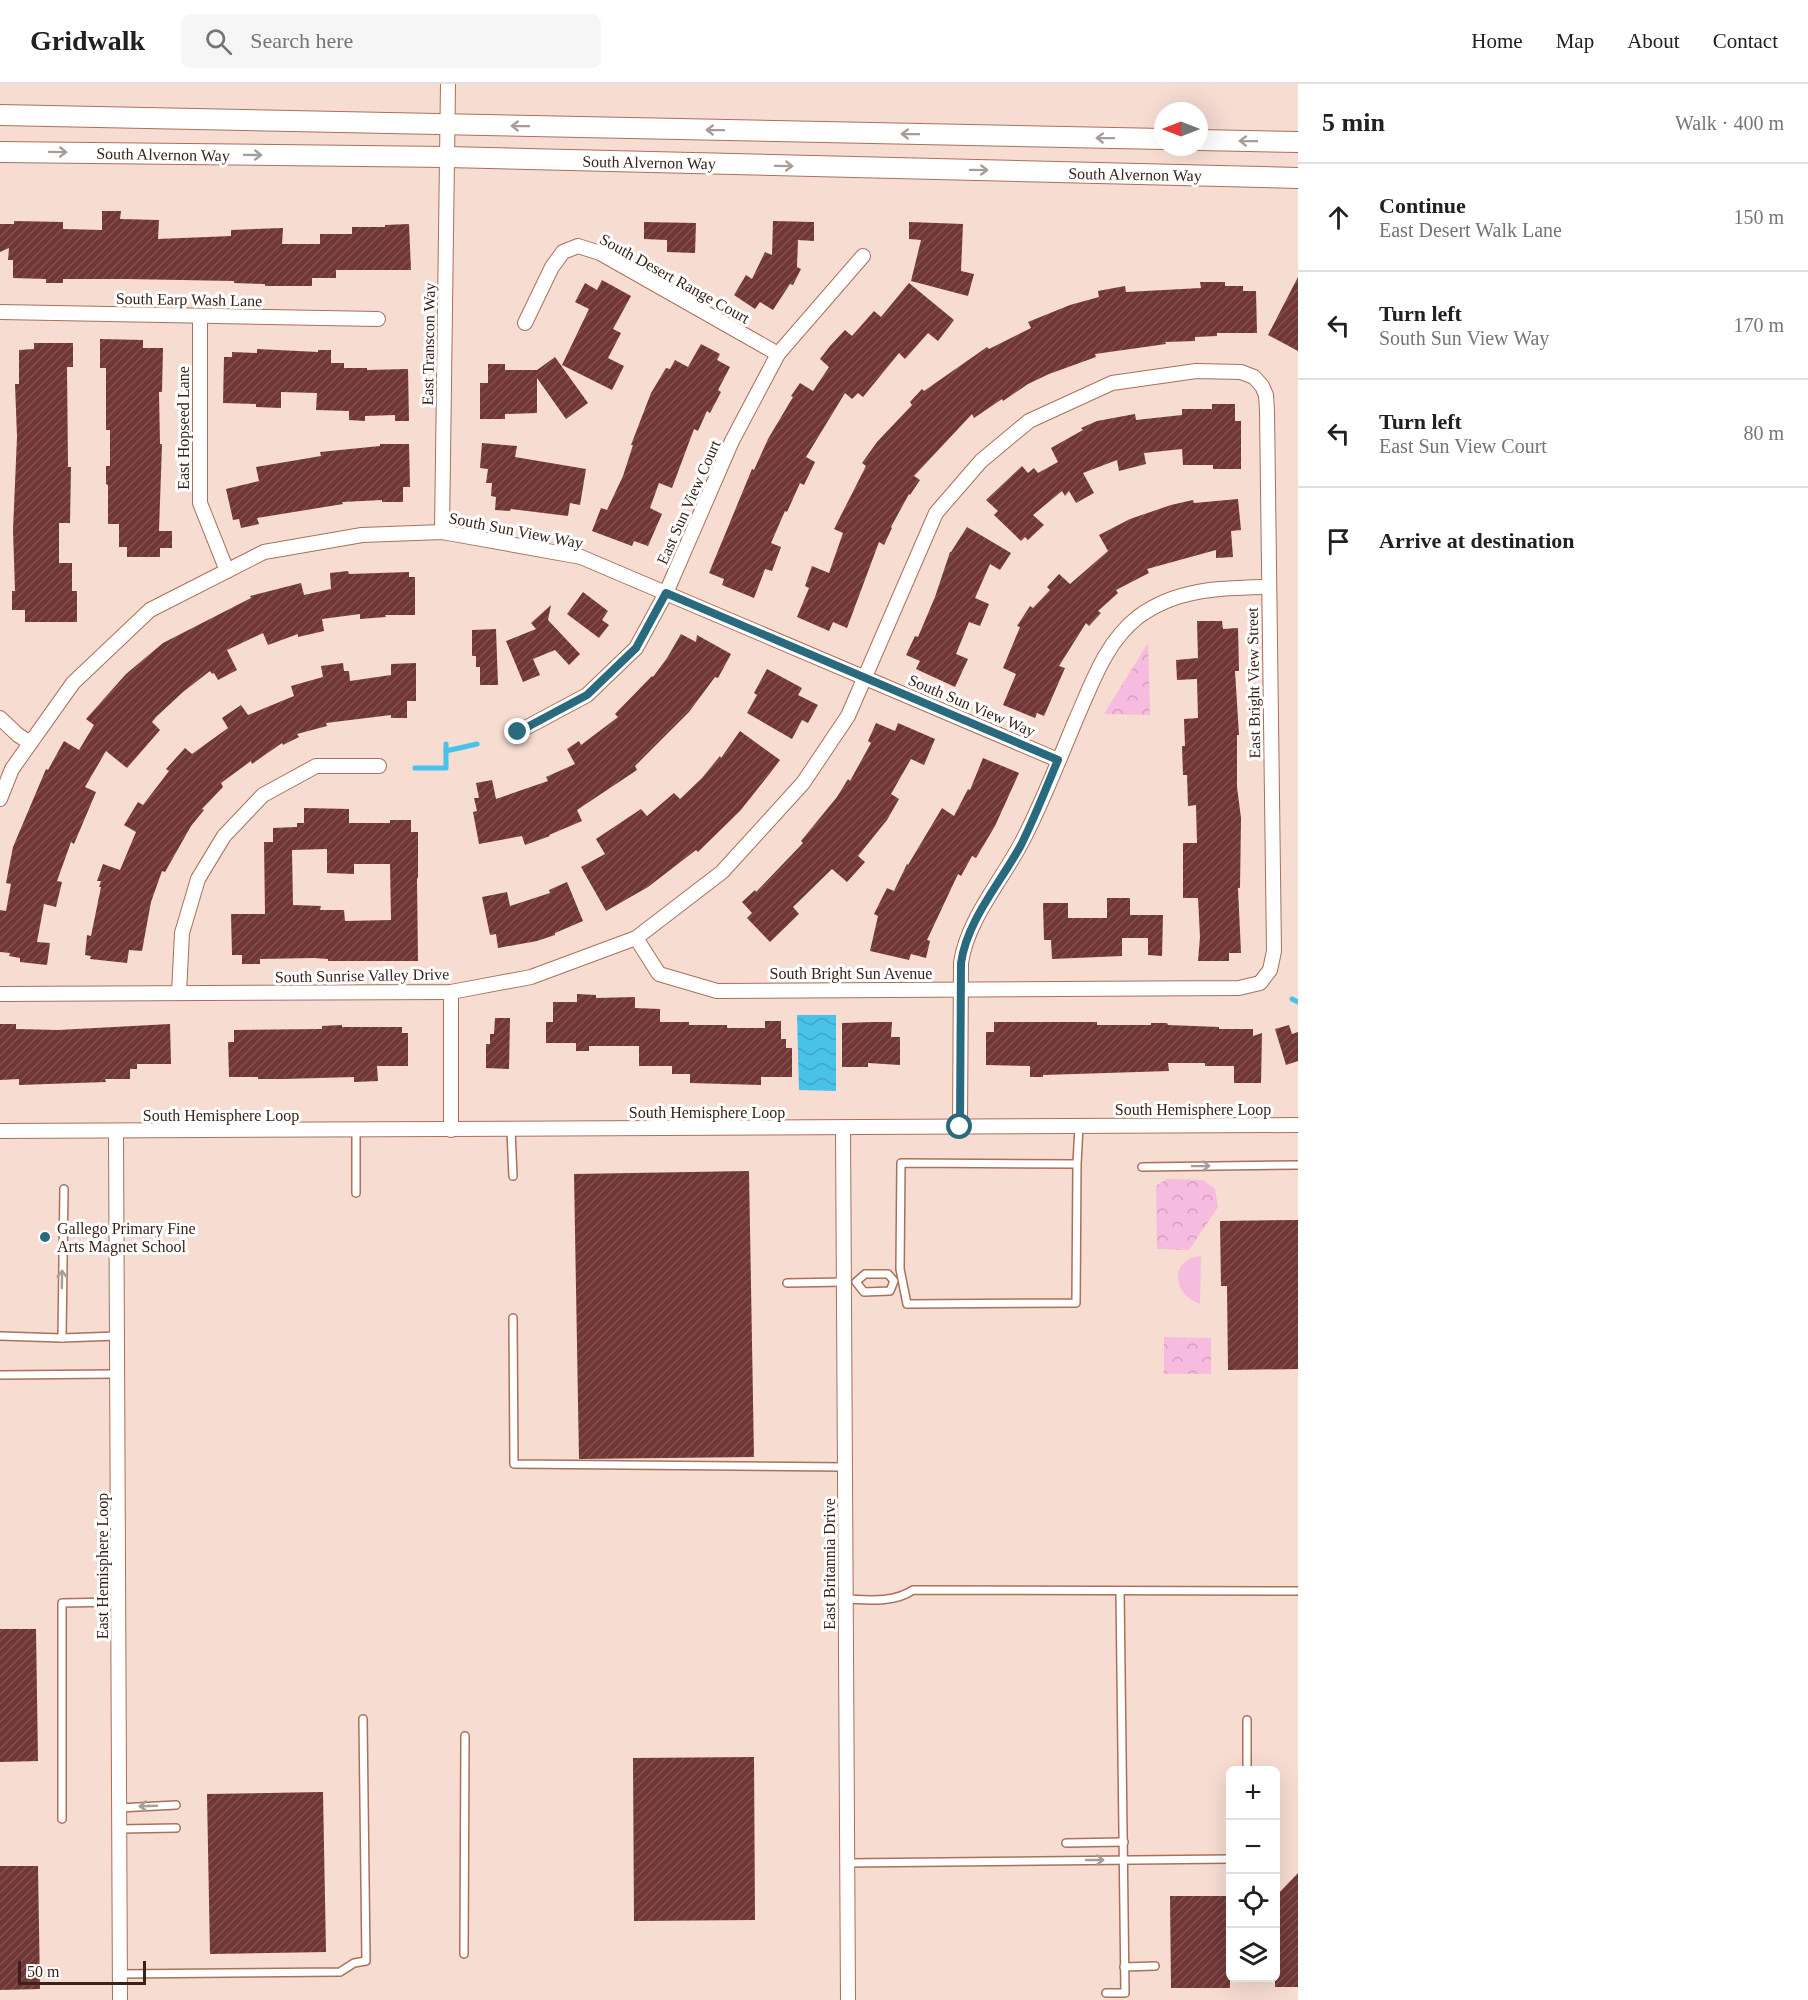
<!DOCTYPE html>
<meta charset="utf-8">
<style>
:root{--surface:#fff;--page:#f6f6f6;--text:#202124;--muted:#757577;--line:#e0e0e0}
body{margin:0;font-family:"Times New Roman",serif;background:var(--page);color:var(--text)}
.controls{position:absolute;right:18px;bottom:18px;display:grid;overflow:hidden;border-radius:9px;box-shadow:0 6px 24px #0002}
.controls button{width:54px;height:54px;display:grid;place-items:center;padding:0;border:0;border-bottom:2px solid var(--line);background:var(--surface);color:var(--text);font:30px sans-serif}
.compass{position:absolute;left:1154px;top:18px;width:54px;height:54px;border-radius:50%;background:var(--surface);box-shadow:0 6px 24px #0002;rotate:270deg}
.scale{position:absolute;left:18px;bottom:15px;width:128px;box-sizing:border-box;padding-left:6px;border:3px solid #3a2219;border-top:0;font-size:16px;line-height:21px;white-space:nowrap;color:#3a2219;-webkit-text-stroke:4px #fff;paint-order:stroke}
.stop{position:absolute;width:18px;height:18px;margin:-14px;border:4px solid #2a6a7f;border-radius:50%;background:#fff}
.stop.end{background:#2a6a7f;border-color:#fff;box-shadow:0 2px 6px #0008}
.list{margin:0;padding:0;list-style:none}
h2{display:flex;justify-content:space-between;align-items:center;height:78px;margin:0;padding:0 24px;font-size:26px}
h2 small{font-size:20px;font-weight:400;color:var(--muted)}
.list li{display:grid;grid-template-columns:39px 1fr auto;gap:18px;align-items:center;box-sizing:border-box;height:108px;padding:0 24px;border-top:2px solid var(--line)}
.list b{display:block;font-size:22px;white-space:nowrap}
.list p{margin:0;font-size:20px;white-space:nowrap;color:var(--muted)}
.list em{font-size:20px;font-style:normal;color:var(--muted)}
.icon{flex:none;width:33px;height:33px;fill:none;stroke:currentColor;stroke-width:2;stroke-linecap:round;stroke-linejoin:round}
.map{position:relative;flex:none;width:1298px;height:1916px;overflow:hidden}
header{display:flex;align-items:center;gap:36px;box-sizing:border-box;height:84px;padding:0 30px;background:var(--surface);border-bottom:2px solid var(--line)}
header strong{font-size:28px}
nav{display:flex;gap:33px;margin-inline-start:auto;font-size:21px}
.search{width:420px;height:54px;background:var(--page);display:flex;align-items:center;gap:15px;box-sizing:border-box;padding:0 21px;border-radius:9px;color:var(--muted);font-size:22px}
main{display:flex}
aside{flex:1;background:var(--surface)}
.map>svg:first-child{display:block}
</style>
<header>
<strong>Gridwalk</strong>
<div class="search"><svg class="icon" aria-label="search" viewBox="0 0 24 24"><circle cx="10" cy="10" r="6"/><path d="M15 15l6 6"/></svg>Search here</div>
<nav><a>Home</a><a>Map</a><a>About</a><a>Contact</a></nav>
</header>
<main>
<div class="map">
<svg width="1298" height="1916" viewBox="0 0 1298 1916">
<defs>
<pattern id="forest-crowns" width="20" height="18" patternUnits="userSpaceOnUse" patternTransform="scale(1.5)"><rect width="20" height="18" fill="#f6bbde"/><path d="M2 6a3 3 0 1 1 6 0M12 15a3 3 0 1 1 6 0" fill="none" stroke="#d4a0be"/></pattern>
<pattern id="water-waves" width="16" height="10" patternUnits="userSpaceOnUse" patternTransform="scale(1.5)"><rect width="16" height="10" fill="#48c2e8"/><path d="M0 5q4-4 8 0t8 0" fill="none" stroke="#40a6c6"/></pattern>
<pattern id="building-hatch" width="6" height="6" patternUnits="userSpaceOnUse" patternTransform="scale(1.5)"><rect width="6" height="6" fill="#703736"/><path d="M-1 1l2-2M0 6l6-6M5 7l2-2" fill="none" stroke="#815250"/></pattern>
</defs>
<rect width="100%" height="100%" fill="#f6dcd1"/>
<path fill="#f6bbde" d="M1201,1172L1200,1220C1173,1211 1168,1175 1201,1172Z"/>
<g fill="url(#forest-crowns)">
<polygon points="1148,559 1150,631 1104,630"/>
<polygon points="1167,1095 1203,1096 1215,1105 1218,1123 1189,1166 1157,1165 1156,1102"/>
<polygon points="1164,1253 1211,1254 1211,1290 1164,1290"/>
</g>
<polygon fill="url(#water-waves)" points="797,931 836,931 836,1007 799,1006"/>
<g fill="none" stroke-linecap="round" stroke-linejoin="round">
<g stroke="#48c2e8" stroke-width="5">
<polyline points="446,660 446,667 477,660"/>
<polyline points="415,684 446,684 446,667"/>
<polyline points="1292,915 1298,918"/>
</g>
</g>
<g fill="url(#building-hatch)" fill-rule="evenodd">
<polygon points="102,127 121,127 120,135 159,136 158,155 231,152 231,146 283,144 282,160 320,160 320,150 352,150 352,143 385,143 385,141 409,140 411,186 336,186 336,194 312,194 312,202 265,202 265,200 234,199 234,197 127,195 63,195 63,199 46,199 46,195 13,194 13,176 8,176 9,164 0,168 0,140 14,140 14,137 63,138 63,145 102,146"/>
<polygon points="773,137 814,138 814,157 798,156 797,183 801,185 793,201 790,200 773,226 760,218 755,225 734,211 746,191 752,195 765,168 772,171"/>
<polygon points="644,138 696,139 695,169 667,168 667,156 644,155"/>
<polygon points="909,138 963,140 961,187 974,190 968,212 911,197 921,156 909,155"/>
<polygon points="1298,193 1298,267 1268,251"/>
<polygon points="602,196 631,212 613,245 621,249 608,274 624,282 612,306 562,281 589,225 575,218 585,199 597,206"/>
<polygon points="1200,198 1225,198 1225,202 1243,202 1243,207 1256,207 1257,249 1217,249 1217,252 1195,253 1195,257 1165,258 1166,260 1095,270 1096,273 1049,290 1028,300 1003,317 1002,315 974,334 972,330 914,392 920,396 910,411 909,410 891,443 892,444 884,461 879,458 847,544 833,538 829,547 797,533 809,504 805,502 812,482 829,489 843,449 834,445 866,382 862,379 877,358 912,321 910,318 922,305 924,307 987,263 989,265 1031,244 1028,238 1070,221 1099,213 1098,207 1125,202 1126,208 1201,204"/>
<polygon points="909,199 954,236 938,257 928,249 905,275 899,269 863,313 858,309 852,315 845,309 806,373 815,378 804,401 800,399 787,428 785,427 771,459 781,463 772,487 765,485 754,514 722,501 724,495 709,489 752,385 754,386 768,355 793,313 791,312 800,299 813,307 829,283 820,275 830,262 845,246 852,252 874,227 881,233"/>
<polygon points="100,255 143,256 143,264 163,264 162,308 159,308 160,360 162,360 159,447 172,447 172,464 160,464 160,473 127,473 127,463 119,463 119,440 108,440 108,401 106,400 106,382 110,382 110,346 106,346 106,284 100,284"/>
<polygon points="34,259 73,259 73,283 67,283 68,383 71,383 70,439 59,439 59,479 72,479 72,507 77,507 77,538 25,538 25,526 12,526 12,507 15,507 13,446 17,353 15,300 19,300 19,266 34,265"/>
<polygon points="701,260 720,270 717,276 730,283 718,306 721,308 710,329 707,327 698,347 694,345 672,404 659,399 650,424 662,430 648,462 634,457 632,462 592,447 601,424 607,426 623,392 633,361 631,361 651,309 666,284 670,285 675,276 688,283"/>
<polygon points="257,265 318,268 318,266 331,266 331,279 344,279 344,284 367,284 367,286 408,285 409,337 395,337 395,331 365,332 365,337 349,336 349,327 316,326 317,309 281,308 281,324 256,323 256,320 223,319 224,273 232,273 232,268 257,269"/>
<polygon points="555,273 588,319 566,335 537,294 537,329 505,330 505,335 480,335 480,299 488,299 488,280 505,280 505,286 537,286"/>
<polygon points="1212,320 1235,320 1235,337 1241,337 1241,385 1213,385 1213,381 1183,381 1182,365 1144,369 1146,380 1119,387 1117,376 1083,389 1094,409 1076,419 1069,407 1065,412 1062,407 1033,431 1044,441 1028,456 1025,453 1021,457 994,431 998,427 986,416 1022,382 1028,389 1034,384 1038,389 1058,378 1051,364 1083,346 1081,344 1097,337 1135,330 1136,336 1182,331 1182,325 1212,325"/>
<polygon points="482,359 517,362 515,373 586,385 580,421 570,419 568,432 511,425 510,427 495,426 496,413 491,412 492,399 486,399 488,385 480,384"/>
<polygon points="380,360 409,360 410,403 403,403 403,418 382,418 382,416 342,418 343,420 257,434 259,440 241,444 239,435 233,436 226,405 259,397 256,383 321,372 320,368 380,362"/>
<polygon points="1238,415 1241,446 1231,447 1233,473 1216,474 1216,466 1147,485 1149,489 1116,506 1118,509 1098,527 1101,529 1089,542 1086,539 1059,582 1065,584 1044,632 1037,629 1035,634 1003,621 1016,590 1003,584 1020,543 1017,542 1030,522 1033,524 1050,506 1047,503 1059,490 1070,500 1108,467 1099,451 1130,435 1171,421 1193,416 1194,419"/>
<polygon points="967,443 1011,469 1000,486 990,480 975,514 989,520 980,542 969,538 956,570 968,575 955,603 916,585 920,577 906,571 915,552 918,553 935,513 950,468 951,468"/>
<polygon points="348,487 349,490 409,488 409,493 415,493 415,531 385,531 386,533 360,535 360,530 322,535 324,547 298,553 298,550 268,561 263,549 227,566 237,586 218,596 214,589 212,590 210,587 183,608 156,633 152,638 160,646 127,684 106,667 85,703 96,708 74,760 71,758 57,797 62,798 56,823 44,820 37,858 50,859 47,881 20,878 20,874 9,872 10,869 0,868 0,826 6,827 11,800 6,799 13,763 46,685 48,686 64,657 79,666 94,641 86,635 126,590 163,559 251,514 250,512 301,499 304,511 331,505 330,489"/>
<polygon points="583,508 608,527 602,536 609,541 599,554 567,530"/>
<polygon points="551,521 548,536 580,570 569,581 555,566 533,575 540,591 523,598 506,557 536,545 531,539"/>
<polygon points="1197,537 1222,537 1223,545 1238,544 1239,587 1235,587 1239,651 1237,651 1237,703 1241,734 1240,804 1238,804 1241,869 1229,869 1229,877 1198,877 1200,853 1198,814 1183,814 1183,759 1197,759 1196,721 1188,722 1187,691 1183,691 1182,662 1185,662 1184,635 1198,634 1197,595 1177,596 1176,576 1198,574"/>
<polygon points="496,545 498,601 480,601 480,583 476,583 476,572 472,572 472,546"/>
<polygon points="681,550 696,558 697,551 731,570 718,594 715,593 689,628 635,682 637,686 577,726 582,737 549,751 550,752 525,761 522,752 479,760 473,728 477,727 474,714 479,714 476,699 492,696 496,715 548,697 546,693 575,680 567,665 579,657 581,661 618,633 615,630 652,592 653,593 667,574"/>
<polygon points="343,579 344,587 349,587 350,597 391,591 391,580 416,579 416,617 407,617 407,634 391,634 391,631 326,639 327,642 297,650 299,653 283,661 282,659 252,680 251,677 221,699 223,703 202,725 204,726 191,742 165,788 162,787 151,818 142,867 129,866 127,879 90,875 91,872 85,871 87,851 91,852 101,803 99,803 101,797 97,797 103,780 120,786 136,748 124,741 138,718 143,721 169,687 166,685 185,664 192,670 228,644 222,634 241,621 248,631 294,612 291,602 323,593 321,582"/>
<polygon points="767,585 802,604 798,611 818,621 808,639 802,636 792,655 747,629 757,611 754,609"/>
<polygon points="876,639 895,647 898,639 935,655 924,681 911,675 891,710 899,715 887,736 858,772 865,778 847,798 832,785 793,823 799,830 770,858 747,834 752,829 742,818 755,806 756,808 803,759 801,757 837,713 848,695 850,697 871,659 868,657"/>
<polygon points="740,647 780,676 771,688 740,727 698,768 696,766 648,803 606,827 581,783 605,770 596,755 641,725 647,732 674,709 680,715 702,694 720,672 721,674"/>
<polygon points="983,674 1019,689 995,742 976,774 972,772 961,792 958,790 927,856 930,857 926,874 911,870 909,876 870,867 878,832 874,830 887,804 894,807 907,780 908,781 942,724 954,732 968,705 970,706"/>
<path d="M304,724L349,725V739H390V736H411V748H418V794H417L418,877H328V875L314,874L260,875V880H242V871H232L231,830H265L264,758H273V744L297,743V739H304ZM327,765V789L354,790V780H390L391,836L345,837L344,826H320L321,822L293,821L292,766Z"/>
<polygon points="567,798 583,837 555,849 555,851 537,857 498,864 496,850 490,851 482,813 507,808 510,822 550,809 549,806"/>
<polygon points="1107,814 1130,814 1130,831 1163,831 1162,872 1148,871 1148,854 1122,854 1122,872 1052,875 1051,856 1044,856 1043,819 1068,819 1068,834 1107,834"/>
<polygon points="577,910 596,911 596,914 635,913 635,924 660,925 660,938 689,938 689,941 727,941 727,944 765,944 765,937 781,937 781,955 786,955 786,964 792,964 792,993 761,993 761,1001 690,999 690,990 672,990 672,982 639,982 639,962 589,962 589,967 576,967 576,959 546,959 546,938 553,938 553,918 577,918"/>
<polygon points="495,934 510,934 509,985 486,984 486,960 490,960 490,950 494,950"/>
<polygon points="873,938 892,938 891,953 900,953 900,981 868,979 868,983 842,983 842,939"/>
<polygon points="994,938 1097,938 1097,941 1151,941 1151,939 1167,939 1168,941 1219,943 1219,945 1253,945 1253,952 1262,949 1261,999 1234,999 1234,982 1205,982 1205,979 1168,979 1169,987 1043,991 1043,993 1030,993 1030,982 986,981 986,948 994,948"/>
<polygon points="0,940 16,940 16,945 58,946 170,940 171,980 137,980 137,985 130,985 130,995 105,995 106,998 19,1001 19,995 0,996"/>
<polygon points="342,941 342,943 402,943 402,949 408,949 408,982 377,982 378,997 354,998 354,993 285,995 258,995 258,993 229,993 228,958 234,958 234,946 322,945 322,942"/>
<polygon points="1289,941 1292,950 1298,948 1298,977 1286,981 1275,945"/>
<polygon points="749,1087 754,1373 579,1375 574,1090"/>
<polygon points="1298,1136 1298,1285 1228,1286 1227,1202 1221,1202 1220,1137"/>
<polygon points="0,1545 36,1545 38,1677 0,1678"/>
<polygon points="754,1673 755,1836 634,1837 633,1674"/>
<polygon points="323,1708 326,1868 210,1870 207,1710"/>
<polygon points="0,1782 38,1782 40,1905 0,1906"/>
<polygon points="1298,1789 1298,1903 1275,1903 1275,1813"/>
<polygon points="1170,1812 1230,1812 1230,1904 1171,1904"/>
</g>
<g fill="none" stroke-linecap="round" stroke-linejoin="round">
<defs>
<g id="lane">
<polyline points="511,1046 513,1092"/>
<polyline points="356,1047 356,1109"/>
<polyline points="1077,1080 1076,1219 907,1220 900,1185 901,1079 1077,1080 1079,1042"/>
<polyline points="1142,1083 1298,1081"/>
<polygon points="865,1190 888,1190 894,1197 890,1207 864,1208 856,1198"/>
<polyline points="787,1199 845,1198"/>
<polyline points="513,1234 514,1380 845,1383"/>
<polyline points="0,1252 62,1254 117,1252"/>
<polyline points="62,1254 64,1105"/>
<polyline points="0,1291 117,1290"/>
<path d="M846,1515C868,1516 894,1519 913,1506L1298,1507"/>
<polyline points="1247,1636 1247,1686"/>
<polyline points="119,1724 176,1721"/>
<polyline points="62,1735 62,1519 118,1518"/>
<polyline points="119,1745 176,1744"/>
<polyline points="1066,1759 1124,1758"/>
<polyline points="847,1779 1230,1775"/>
<polyline points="464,1870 465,1652"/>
<polyline points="1124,1883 1155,1882"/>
<polyline points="120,1890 340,1888 354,1879 366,1877 363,1635"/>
<polyline points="1106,1909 1125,1909 1120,1507"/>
</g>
<g id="street">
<polyline points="0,228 378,235"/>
<polyline points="200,232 200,419 227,487"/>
<polyline points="525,239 552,183 563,168 578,162 600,169 778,270"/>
<polyline points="442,448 448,0"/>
<polyline points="0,634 18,651 30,659"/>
<polyline points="518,648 587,611 636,564 666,509 732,357 778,270 863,172"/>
<polyline points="0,715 12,685 73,599 150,526 264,468 362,451 442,448 581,473 1058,676"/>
<polyline points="451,908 451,1046"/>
<polyline points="179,909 182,849 198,795 224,752 263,711 316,682 379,682"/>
<polyline points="0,910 451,908 531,893 636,854 722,788 803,699 848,632 936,429 981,377 1029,337 1112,299 1196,287 1241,288 1254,293 1262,302 1266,311 1267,327 1274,867 1270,886 1260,899 1239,904 717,907 659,890 636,854"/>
<path d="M960,1043L961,879C967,835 1004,794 1024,754C1044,715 1060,673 1077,633C1093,597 1106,558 1138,533C1177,504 1222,504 1268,503"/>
<polyline points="843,1044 848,1916"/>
<polyline points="0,1047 1298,1041"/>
<polyline points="116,1048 120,1916"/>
</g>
<g id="secondary">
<polyline points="0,31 1163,55"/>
<polyline points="1199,56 1298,58"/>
<polyline points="0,68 447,73 1298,94"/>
</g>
</defs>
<use href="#lane" stroke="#aa7059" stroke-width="10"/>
<use href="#street" stroke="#aa7059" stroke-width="16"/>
<use href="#secondary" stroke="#aa7059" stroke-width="22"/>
<use href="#lane" stroke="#fff" stroke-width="7"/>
<use href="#street" stroke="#fff" stroke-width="14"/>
<use href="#secondary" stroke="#fff" stroke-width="20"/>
</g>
<defs><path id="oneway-shaft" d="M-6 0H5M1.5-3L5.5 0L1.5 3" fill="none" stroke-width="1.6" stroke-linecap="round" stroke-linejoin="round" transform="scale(1.5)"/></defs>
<g stroke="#a69c98">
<use href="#oneway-shaft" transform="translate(520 42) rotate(-179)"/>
<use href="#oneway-shaft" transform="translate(715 46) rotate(-179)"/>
<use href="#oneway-shaft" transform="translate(910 50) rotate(-179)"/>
<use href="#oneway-shaft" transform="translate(1105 54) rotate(-179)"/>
<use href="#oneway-shaft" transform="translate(1248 57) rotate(-179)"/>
<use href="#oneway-shaft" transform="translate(58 68) rotate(1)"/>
<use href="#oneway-shaft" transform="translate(253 71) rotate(1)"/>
<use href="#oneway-shaft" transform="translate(784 82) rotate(1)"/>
<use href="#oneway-shaft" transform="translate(979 86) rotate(1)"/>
<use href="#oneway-shaft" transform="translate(1201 1082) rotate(-1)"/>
<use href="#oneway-shaft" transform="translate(62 1195) rotate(-89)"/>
<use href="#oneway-shaft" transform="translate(148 1722) rotate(178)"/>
<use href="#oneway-shaft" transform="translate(1095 1776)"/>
</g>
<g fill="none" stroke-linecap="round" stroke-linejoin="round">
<path stroke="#2a6a7f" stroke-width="8" d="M518,648L587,611L636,564L666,509L1058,676C1046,704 1035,733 1021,761C1001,798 967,836 961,879L960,1043"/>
</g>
<circle fill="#2a6a7f" stroke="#fff" stroke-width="2" cx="45" cy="1153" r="6"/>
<g text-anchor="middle" stroke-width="6" stroke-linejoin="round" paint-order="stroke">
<g font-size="16" fill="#3a2219" stroke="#fff">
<text transform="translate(163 70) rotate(1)" y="6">South Alvernon Way</text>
<text transform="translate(649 78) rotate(1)" y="6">South Alvernon Way</text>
<text transform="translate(1135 90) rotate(1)" y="6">South Alvernon Way</text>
<text transform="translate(675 194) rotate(29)" y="6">South Desert Range Court</text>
<text transform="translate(189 215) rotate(1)" y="6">South Earp Wash Lane</text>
<text transform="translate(428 260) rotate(-89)" y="6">East Transcon Way</text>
<text transform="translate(183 344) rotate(-90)" y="6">East Hopseed Lane</text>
<text transform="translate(688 418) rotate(-66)" y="6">East Sun View Court</text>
<text transform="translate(516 446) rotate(11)" y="6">South Sun View Way</text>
<text transform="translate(1253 599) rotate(-91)" y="6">East Bright View Street</text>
<text transform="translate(972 621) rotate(23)" y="6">South Sun View Way</text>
<text x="851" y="895">South Bright Sun Avenue</text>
<text transform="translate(362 891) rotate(-1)" y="6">South Sunrise Valley Drive</text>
<text x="1193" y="1031">South Hemisphere Loop</text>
<text x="707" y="1034">South Hemisphere Loop</text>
<text x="221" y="1037">South Hemisphere Loop</text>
<text transform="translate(829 1480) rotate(-90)" y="6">East Britannia Drive</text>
<text transform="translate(102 1482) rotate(-90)" y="6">East Hemisphere Loop</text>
</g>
<g font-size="16" fill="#3a2219" stroke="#fff" text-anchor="start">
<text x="57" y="1150">Gallego Primary Fine<tspan x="57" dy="18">Arts Magnet School</tspan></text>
</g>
</g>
</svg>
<div class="controls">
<button>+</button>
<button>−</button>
<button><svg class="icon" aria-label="locate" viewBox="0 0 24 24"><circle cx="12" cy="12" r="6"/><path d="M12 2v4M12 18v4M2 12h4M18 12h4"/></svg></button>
<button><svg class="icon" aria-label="layers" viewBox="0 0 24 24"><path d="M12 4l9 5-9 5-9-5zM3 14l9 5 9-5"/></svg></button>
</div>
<svg class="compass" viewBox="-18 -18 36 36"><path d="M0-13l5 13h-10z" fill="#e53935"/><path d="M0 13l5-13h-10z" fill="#757577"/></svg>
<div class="scale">50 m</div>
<div class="stop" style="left:960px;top:1043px"></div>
<div class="stop end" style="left:518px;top:648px"></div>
</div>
<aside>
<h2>5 min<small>Walk · 400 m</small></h2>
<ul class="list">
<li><svg class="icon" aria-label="ahead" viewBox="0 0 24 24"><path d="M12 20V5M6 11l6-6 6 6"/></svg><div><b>Continue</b><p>East Desert Walk Lane</p></div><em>150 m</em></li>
<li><svg class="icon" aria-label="left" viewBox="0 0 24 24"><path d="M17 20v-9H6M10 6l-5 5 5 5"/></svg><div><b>Turn left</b><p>South Sun View Way</p></div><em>170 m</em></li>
<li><svg class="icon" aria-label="left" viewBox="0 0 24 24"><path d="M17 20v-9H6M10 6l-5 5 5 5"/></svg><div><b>Turn left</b><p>East Sun View Court</p></div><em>80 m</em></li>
<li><svg class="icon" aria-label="arrive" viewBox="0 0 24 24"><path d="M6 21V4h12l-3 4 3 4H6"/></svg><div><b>Arrive at destination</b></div></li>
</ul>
</aside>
</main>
